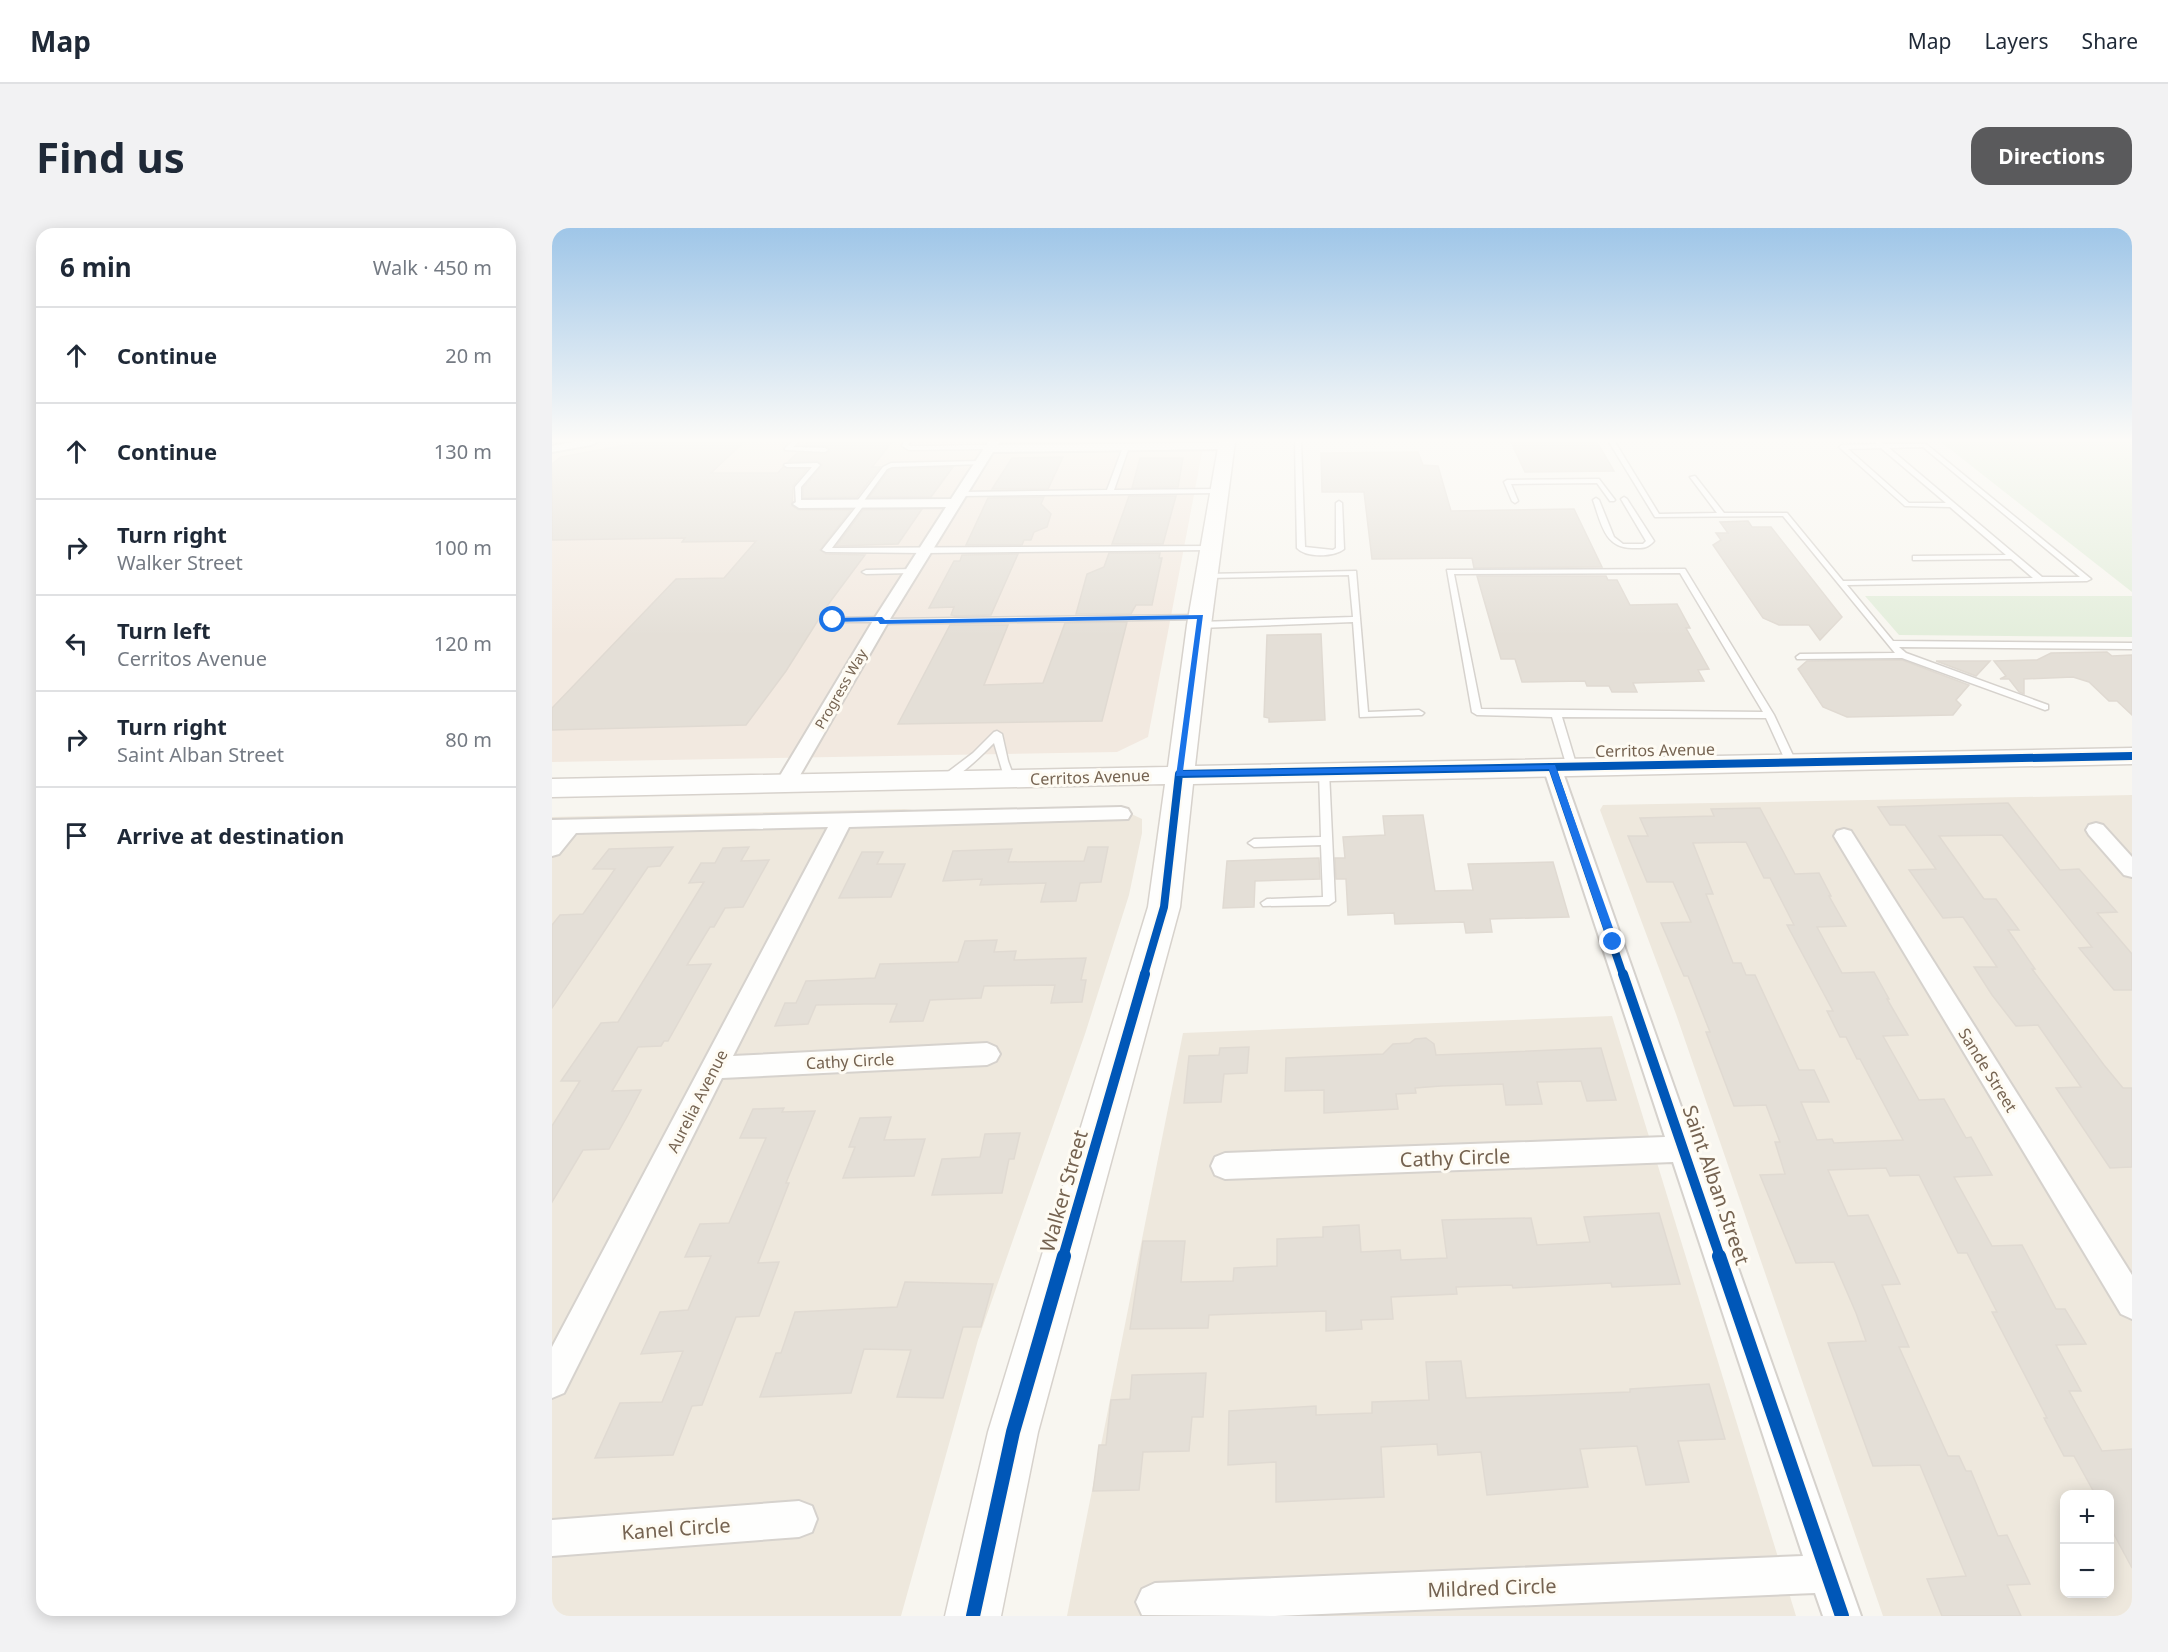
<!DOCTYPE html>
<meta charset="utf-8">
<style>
:root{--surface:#fff;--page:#f2f2f3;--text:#1f2937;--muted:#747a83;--line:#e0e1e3;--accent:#5a5a5c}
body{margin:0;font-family:"Noto Sans",sans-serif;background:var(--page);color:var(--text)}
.controls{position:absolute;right:18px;bottom:18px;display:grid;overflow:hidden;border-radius:12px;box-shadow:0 3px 15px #0003}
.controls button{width:54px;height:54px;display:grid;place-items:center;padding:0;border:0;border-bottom:2px solid var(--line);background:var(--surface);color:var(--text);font:30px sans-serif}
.stop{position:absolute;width:18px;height:18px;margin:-14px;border:4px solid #1a73e8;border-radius:50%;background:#fff}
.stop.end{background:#1a73e8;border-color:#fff;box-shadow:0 2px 6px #0008}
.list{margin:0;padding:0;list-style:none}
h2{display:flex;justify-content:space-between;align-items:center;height:78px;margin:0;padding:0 24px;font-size:26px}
h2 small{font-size:20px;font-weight:400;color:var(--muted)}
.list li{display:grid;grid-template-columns:39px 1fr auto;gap:18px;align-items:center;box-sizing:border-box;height:96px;padding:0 24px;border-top:2px solid var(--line)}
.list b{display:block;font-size:22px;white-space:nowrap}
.list p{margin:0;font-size:20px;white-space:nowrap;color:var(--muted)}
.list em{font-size:20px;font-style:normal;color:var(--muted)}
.icon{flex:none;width:33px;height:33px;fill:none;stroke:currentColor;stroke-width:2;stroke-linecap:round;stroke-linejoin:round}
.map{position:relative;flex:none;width:1580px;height:1388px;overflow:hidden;border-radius:18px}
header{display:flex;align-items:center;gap:36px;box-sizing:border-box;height:84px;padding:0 30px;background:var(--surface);border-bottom:2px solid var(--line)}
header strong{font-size:28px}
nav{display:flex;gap:33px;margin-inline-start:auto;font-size:21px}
.intro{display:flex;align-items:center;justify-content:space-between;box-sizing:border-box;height:144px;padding:0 36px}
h1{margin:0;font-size:42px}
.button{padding:15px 27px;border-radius:18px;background:var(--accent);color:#fff;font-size:21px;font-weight:700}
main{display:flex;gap:36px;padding:0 36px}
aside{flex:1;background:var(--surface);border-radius:18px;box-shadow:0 3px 15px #0003}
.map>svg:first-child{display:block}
</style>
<header>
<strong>Map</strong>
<nav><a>Map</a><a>Layers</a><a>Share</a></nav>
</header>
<div class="intro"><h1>Find us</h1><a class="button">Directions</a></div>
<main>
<aside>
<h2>6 min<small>Walk · 450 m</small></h2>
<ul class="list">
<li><svg class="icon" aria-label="ahead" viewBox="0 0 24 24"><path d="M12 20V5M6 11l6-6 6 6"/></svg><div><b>Continue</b></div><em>20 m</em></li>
<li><svg class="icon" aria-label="ahead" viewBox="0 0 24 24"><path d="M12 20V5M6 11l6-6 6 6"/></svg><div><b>Continue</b></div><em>130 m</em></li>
<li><svg class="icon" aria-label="right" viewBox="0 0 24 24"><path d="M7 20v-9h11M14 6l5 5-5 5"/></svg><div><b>Turn right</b><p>Walker Street</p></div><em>100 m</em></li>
<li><svg class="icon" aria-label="left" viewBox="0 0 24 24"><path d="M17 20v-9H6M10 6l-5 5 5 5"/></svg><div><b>Turn left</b><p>Cerritos Avenue</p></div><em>120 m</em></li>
<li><svg class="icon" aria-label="right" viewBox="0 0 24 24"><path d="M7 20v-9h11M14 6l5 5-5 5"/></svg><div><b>Turn right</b><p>Saint Alban Street</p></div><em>80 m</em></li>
<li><svg class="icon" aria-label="arrive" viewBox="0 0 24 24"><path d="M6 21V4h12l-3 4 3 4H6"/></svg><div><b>Arrive at destination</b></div></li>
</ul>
</aside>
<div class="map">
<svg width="1580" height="1388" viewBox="0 0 1580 1388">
<rect width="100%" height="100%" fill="#f8f6f0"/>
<g fill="#eee8dd" fill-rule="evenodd">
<path d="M1580,567V1388H1331L1124,786L1048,582L1051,577ZM1512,1266H1558V1366H1512Z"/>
<polygon points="352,581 402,586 571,582 590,591 590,605 577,667 533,806 426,1112 349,1388 0,1388 0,589"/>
<polygon points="1060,788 1244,1388 515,1388 631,805"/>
</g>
<polygon fill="#f2e9e0" points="0,214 652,214 596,509 565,524 0,534"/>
<g fill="#e4eedc">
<polygon points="1389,214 1580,214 1580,364"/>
<polygon points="1313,368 1580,368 1580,409 1347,407"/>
</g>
<g fill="#e4dfd7" stroke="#e0dad2" stroke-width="1.5" fill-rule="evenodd">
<polygon points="91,214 192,214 159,245 226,245 231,239 255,241 241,258 240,278 247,282 299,282 268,322 274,326 313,327 275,378 234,443 194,497 0,502 0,480 124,351 172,350 204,313 130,314 133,310 0,312 0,236 9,229"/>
<polygon points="256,214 340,214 320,239 328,239 305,269 251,270 251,260 270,237 265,233 236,234 245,225 273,226 278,223 273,218 252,217"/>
<polygon points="959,214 1045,214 1062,243 973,244"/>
<polygon points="866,224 871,237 886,238 899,283 1022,281 1050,339 922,340 920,330 820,331 812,264 770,264 769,225"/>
<polygon points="511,229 496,261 440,261 460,230"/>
<polygon points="588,230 631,230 626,259 580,260"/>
<polygon points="401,239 379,269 317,269 336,243 340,241"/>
<polygon points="577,268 624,268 611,316 560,316"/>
<polygon points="492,269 489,276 499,286 495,299 482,304 479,312 472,312 470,317 414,317 436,270"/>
<polygon points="370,281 346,316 284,318 311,282"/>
<polygon points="1196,293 1200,299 1219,299 1290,389 1268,412 1257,397 1227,397 1211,390 1161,317 1169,312 1164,305 1176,305 1168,294"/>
<polygon points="557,325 608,325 607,330 610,330 600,377 584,377 579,386 524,386 535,346 552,339"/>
<polygon points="466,326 439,387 403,388 399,387 402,379 377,380 402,333 408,333 410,327"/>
<polygon points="925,348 1054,348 1056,352 1065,352 1078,377 1125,376 1138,400 1134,400 1157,441 1146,442 1152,453 1081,455 1085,464 1060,464 1057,458 1035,458 1033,453 970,454 963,431 949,431"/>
<polygon points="575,394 550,493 346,496 398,397 456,397 432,457 491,455 513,395"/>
<polygon points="769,406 773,492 717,494 717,490 712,489 715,407"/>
<polygon points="1555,424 1560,428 1580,427 1580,487 1565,473 1557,473 1537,454 1521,449 1472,451 1472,466 1467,464 1457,451 1448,451 1454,448 1442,433 1485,432 1499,425"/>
<polygon points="1350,432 1417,457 1404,472 1409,477 1401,487 1295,489 1271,479 1246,441 1255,433"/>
<polygon points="1384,433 1438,433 1424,448"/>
<polygon points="1456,575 1508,642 1527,641 1565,684 1545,685 1580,726 1580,762 1562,762 1527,720 1540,719 1450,607 1387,608 1432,671 1444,671 1467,702 1456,702 1483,741 1480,741 1552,837 1571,860 1580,860 1580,939 1558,940 1504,860 1529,859 1486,797 1464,798 1440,767 1422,739 1445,739 1411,689 1391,690 1357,642 1384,641 1353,597 1338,597 1326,579"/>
<path d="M1208,580L1243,646L1267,645L1279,668H1277L1294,698L1265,699L1290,745L1322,744L1337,771H1335L1356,807L1331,808L1367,872L1392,871L1414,910L1419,909L1440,947L1402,949L1440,1018L1470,1017L1504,1081H1513L1534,1116L1504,1117L1529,1163H1517L1550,1223L1580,1221V1340L1557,1297V1266H1543L1522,1228H1512L1492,1190H1495L1440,1084H1445L1415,1025H1406L1367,947L1338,948L1334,940L1276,942L1296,988L1316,987L1348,1056L1330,1057L1357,1119H1347L1396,1228H1407L1414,1243H1419L1446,1308L1455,1307L1478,1356L1455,1357L1469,1388H1390L1375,1351L1414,1348L1368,1237L1321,1238L1276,1115L1314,1113L1304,1085L1282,1034L1244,1035L1208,947L1233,946L1223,914H1228L1214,877L1182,878L1154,804H1158L1136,748H1132L1109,695L1139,694L1121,654H1095L1076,608H1096L1088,590L1162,588L1159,581ZM1194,614L1212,650H1218L1242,697H1235L1281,783H1275L1288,809H1294L1305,831H1308L1351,912L1282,915L1280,911L1265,912L1249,874H1277L1262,842H1247L1203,747H1194L1189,735H1181L1154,666H1161L1141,615Z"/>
<polygon points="871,587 883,663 921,662 916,636 1001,634 1017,689 938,691 940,704 914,705 912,694 843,696 842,685 796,687 794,651 784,651 783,630 793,630 791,609 833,607 831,588"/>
<polygon points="121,619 108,638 96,639 0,780 0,697 8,687 31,686 63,641 41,641 57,621"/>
<polygon points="197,619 189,633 217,632 191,679 173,680 162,699 158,699 135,737 159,736 116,813 112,813 109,818 86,819 60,863 89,862 76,887 57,921 31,922 0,974 0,898 28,853 9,853 49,795 66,794 152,654 137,655 149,635 163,635 171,620"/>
<polygon points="536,619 556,619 549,654 528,655 524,673 489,674 494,655 428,657 430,651 391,653 401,623 460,621 456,634 532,633"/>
<polygon points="310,624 331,624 325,636 353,636 339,669 287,670"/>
<polygon points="767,630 768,651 703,653 702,679 671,680 675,633"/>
<polygon points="445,712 442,724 464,723 462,732 534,730 529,752 534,752 530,774 499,775 503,757 432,758 429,770 378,772 371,793 338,794 345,776 312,776 264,777 256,796 223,798 233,775 244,775 254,753 323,750 328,736 406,734 413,713"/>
<polygon points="874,810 882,816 884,827 1049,820 1064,872 1035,873 1029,853 985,854 990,876 954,877 951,856 889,858 863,860 864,865 844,866 846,881 772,885 772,862 733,863 734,830 831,826 841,816 858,815 863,811"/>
<polygon points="697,819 695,845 672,846 669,874 632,875 637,828 667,827 668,820"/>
<polygon points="232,880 230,884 263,883 234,955 237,955 206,1035 227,1034 207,1088 184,1089 150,1177 140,1178 121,1227 43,1230 68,1175 110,1174 131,1123 89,1126 108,1084 136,1082 159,1028 133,1029 148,996 177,995 214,910 188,910 201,881"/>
<polygon points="339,889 332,912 373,911 362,948 291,950 303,919 297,919 308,890"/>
<polygon points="468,905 462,931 457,931 450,965 380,967 390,931 428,929 433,906"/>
<polygon points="1107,985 1128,1056 1060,1059 1059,1055 961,1060 960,1057 904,1059 905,1066 839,1069 841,1091 809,1092 810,1101 774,1103 774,1083 657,1087 656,1100 578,1101 591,1013 633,1013 629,1054 681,1053 682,1040 725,1038 725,1011 771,1009 771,999 807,997 809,1024 848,1022 849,1032 895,1030 890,992 979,990 985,1017 1038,1014 1032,989"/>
<polygon points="353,1054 441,1056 429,1099 411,1099 391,1170 345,1169 359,1122 312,1121 299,1165 208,1169 224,1125 229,1125 243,1084 345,1079"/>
<polygon points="909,1133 914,1170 1078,1164 1078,1161 1157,1156 1173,1211 1126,1213 1137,1254 1094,1257 1085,1218 1028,1221 1036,1259 935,1267 929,1224 886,1227 885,1216 829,1219 832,1269 724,1274 724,1234 676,1237 677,1183 764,1178 764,1187 820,1185 820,1174 877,1172 874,1134"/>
<polygon points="654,1145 651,1189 640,1189 637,1223 591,1224 587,1262 541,1263 547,1217 554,1217 559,1172 578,1171 580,1147"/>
</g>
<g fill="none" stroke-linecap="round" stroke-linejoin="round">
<defs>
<g id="service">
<polygon points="240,214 246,214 241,219 273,220 276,222 273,224 233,222 233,220"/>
<polygon points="352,214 358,214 356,217 358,218 439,217 442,219 439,221 357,222 350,218"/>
<path d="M743,214H749L753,319L781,322L784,320V275L787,273L790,275L792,321C782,329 754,330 745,320Z"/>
<path d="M1057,214H1063L1107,286L1165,285L1138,249L1143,248L1172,285H1235L1291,353L1481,350L1459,331L1361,332V328H1364L1454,327L1398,279L1353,278L1287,219L1290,217L1325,216L1323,214H1329L1332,216H1374L1539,351L1535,353L1295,357L1341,413L1580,415V421L1347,419L1354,425L1496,477V481L1493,482L1350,430L1245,431L1244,429L1248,426L1343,425L1231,288L1103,289ZM1371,219L1528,349H1490L1337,220ZM1329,220L1394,275H1357L1296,221Z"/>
<polygon points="574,217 577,219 562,262 668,261 671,263 668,265 409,268 406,266 409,264 555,262 571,219"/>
<polygon points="429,233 432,235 431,236 340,239 335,241 311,274 313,276 312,277 280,320 659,318 663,320 659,322 373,325 274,324 270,322 305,278 303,276 331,239 339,235"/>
<polygon points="233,236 265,235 268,237 249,259 249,277 244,276 243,259 260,239 235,239 232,237"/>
<polygon points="1047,251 1063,272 1062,273 1058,273 1045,255 959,256 966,273 963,275 960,273 952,254 955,252"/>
<path d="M1044,270L1047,272L1062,309L1071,316H1091L1094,313L1069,271L1072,269L1075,271L1102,313C1095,321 1090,320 1080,320C1052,320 1049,294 1041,272Z"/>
<polygon points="363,341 363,345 360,345 314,346 310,344 314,342"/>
<path d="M1133,341L1222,487L1244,534L1243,536H1235L1234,534L1214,490L1010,489L1025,539L1020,542L1015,539L1000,489L925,487L920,484L895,342ZM1128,345L1211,484L929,481L902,346Z"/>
<polygon points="804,343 816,484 867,482 872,485 870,487 808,489 801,394 647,400 643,397 647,394 801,389 797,347 655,350 652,350 652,346"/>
<polygon points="649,387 653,389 652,391 328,396 324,394 281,394 277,392 281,390 330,389 334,391"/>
<path d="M445,503L450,506L456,533L463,552L462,554H454L453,552L442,515C432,525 402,556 388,554L387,552L388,550L421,525L442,504Z"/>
<polygon points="772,540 777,543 783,673 777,677 711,678 709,675 715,671 771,669 769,617 702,619 696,615 702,611 769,609 767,543"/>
</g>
<g id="minor">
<polygon points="21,214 45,214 39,217 0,224 0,218"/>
<polygon points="436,214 448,214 446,217 674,215 680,218 674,221 441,224 338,391 243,556 240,560 226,560 223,556 322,391 394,279 247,280 241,276 247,272 399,271"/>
<polygon points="1000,533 1007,535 1009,539 1309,1388 1271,1388 1263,1365 723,1388 590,1387 584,1374 590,1361 603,1355 1251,1328 1121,934 673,951 663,947 659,938 663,929 673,925 1113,909 991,539 993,535"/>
<polygon points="569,579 576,581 579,586 576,591 297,599 181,828 435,815 444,819 448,826 444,833 435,837 170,850 12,1165 0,1170 0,1119 276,599 24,605 7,626 0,628 0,592"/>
<polygon points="1544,595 1551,597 1580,629 1580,649 1572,647 1537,607 1534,602 1537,597"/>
<polygon points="1292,601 1299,603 1580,1047 1580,1091 1569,1086 1282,608 1285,603"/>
<polygon points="247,1273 260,1278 265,1291 260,1304 247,1309 0,1328 0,1292"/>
</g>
<polygon id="secondary" points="667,214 683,214 659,397 643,538 1580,520 1580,536 641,556 628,679 486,1204 449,1388 393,1388 436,1204 596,679 613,556 0,569 0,551 616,539 635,397"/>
</defs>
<use href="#service" stroke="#d6d2cd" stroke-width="3"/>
<use href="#minor" stroke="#d6d2cd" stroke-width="4"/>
<use href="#secondary" stroke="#d7d2cc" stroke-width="3"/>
<use href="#service" fill="#fefefd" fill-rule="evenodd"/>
<use href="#minor" fill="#fefefd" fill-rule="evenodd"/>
<use href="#secondary" fill="#fefefd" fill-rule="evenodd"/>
<defs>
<g id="cycleway-far2">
<polyline points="1000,539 1071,747"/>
<polyline points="592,747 612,679 627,546 1580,528"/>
</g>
<g id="cycleway-far1">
<polyline points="1071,746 1168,1029"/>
<polyline points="511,1029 593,746"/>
</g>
<g id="cycleway">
<polyline points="1167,1028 1290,1388"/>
<polyline points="421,1388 461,1204 512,1028"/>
</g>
</defs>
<use href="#cycleway-far2" stroke="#fefbf3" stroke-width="12"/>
<use href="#cycleway-far1" stroke="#fefbf3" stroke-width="14"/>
<use href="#cycleway" stroke="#fefbf3" stroke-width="17"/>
<use href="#cycleway-far2" stroke="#0057b8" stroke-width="8"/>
<use href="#cycleway-far1" stroke="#0057b8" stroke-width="10"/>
<use href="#cycleway" stroke="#0057b8" stroke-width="14"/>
</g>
<linearGradient id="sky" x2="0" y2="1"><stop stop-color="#9fc6e8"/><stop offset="0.52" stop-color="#fcfbf8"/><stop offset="1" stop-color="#fcfbf8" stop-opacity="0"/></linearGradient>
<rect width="1580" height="408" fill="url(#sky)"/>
<polygon fill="#1a73e8" points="651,387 631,543 1003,537 1066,714 1064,717 1061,718 1056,714 997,541 624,548 645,391 328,396 326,393 281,394 278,392 281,390 330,389 333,392"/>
<g text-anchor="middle" stroke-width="6" stroke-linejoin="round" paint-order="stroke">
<g font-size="14" fill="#756351" stroke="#fefbf3">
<text transform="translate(289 461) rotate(-60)" y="5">Progress Way</text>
</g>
<g font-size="16" fill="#756351" stroke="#fefbf3">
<text transform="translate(1103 522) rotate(-1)" y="6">Cerritos Avenue</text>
<text transform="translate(538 549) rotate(-2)" y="6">Cerritos Avenue</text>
<text transform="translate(298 833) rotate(-3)" y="6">Cathy Circle</text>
<text transform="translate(1436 842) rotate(58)" y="6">Sande Street</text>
<text transform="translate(145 873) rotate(-63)" y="6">Aurelia Avenue</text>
</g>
<g font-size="20" fill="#756351" stroke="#fefbf3">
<text transform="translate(903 930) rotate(-2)" y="7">Cathy Circle</text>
<text transform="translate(1164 957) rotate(71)" y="7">Saint Alban Street</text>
<text transform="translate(512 963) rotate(-74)" y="7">Walker Street</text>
<text transform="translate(124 1301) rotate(-4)" y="7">Kanel Circle</text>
<text transform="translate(940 1360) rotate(-2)" y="7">Mildred Circle</text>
</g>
</g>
</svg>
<div class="controls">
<button>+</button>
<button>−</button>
</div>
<div class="stop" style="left:281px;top:392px"></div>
<div class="stop end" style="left:1061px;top:714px"></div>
</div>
</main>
